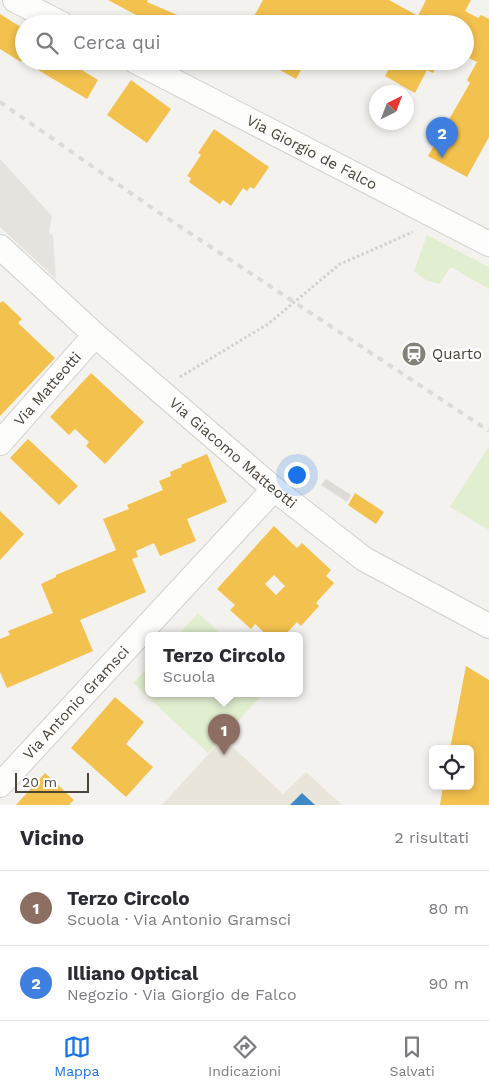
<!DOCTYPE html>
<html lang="it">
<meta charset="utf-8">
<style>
:root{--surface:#fff;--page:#f7f7f7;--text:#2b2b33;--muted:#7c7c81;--line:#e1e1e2;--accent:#1a73e8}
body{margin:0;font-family:"Work Sans",sans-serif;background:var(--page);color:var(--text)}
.controls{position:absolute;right:15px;bottom:15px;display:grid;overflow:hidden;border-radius:8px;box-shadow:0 2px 8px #0003}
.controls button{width:45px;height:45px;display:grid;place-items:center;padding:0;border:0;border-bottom:1px solid var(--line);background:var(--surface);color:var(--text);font:25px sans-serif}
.compass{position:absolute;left:369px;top:85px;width:45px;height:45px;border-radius:50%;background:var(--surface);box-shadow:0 2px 8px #0003;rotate:42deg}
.scale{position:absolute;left:15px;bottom:12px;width:74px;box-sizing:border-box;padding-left:5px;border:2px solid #4b4439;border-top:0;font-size:14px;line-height:18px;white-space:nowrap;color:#4b4439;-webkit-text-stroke:4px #fff;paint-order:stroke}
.you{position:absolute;left:296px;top:474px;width:18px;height:18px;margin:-12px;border:4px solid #fff;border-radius:50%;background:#1a73e8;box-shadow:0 0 0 8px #1a73e833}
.badge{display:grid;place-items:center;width:32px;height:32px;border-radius:50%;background:var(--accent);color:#fff;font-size:16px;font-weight:700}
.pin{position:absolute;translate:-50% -41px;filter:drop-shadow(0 1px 2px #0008)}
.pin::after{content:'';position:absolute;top:26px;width:18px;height:15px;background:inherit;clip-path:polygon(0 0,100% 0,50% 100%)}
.popup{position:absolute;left:145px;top:632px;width:158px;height:65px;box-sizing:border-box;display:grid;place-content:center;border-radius:8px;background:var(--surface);filter:drop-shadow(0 1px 4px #0005);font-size:16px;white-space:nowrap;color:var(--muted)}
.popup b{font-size:19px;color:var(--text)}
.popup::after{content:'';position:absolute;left:50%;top:100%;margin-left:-10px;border:10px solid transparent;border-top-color:var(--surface)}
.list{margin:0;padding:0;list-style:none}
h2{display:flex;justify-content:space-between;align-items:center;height:65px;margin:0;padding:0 20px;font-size:21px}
h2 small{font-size:16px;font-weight:400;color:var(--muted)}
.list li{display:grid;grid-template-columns:32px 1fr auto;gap:15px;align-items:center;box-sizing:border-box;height:75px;padding:0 20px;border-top:1px solid var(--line)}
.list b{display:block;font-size:19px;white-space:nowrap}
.list p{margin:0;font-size:16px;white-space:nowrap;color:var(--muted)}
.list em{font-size:16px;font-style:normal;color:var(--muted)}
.icon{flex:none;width:28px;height:28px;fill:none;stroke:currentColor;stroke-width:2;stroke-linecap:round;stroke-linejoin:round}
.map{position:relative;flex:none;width:489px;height:805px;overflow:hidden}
.search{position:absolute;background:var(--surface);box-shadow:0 2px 8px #0003;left:15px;right:15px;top:15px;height:55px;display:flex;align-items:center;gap:12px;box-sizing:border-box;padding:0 18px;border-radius:28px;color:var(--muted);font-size:19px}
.sheet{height:215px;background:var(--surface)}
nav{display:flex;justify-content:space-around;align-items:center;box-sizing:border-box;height:70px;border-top:1px solid var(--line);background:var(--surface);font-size:14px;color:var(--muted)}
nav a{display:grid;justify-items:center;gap:2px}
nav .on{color:var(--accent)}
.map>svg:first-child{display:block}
</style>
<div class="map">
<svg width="489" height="805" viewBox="0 0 489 805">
<rect width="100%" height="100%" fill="#f4f2ee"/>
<polygon fill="#eae5da" points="223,738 283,794 306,772 342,805 162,805"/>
<g fill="#e1eecf">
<polygon points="427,235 489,267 489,289 451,267 439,284 426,280 414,271"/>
<polygon points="489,446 489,530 450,507"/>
<polygon points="198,613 223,636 177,636"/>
<polygon points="149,666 149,694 263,694 208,753 133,683"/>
</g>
<polygon fill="#e6e3df" points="0,159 52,216 49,232 53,236 56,279 0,227"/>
<g fill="#f2c14e" fill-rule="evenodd">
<polygon points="108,0 148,0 147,2 189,20 187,24 136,24 140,17"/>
<polygon points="263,0 389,0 418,16 426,0 471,0 465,11 478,18 481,15 489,19 489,137 467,177 428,156 470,83 467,80 477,62 465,56 465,24 250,24"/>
<polygon points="0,14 24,29 24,58 21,62 0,49"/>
<polygon points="43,61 67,61 98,80 87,99 38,70"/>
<polygon points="264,61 306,61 296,79"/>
<polygon points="393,61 439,61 433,73 427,70 415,93 385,76"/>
<polygon points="131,80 171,109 147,143 107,115"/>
<polygon points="214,129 269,167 254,189 250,187 247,191 243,188 231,206 223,200 220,204 189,182 191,178 187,176 201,155 198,153"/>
<polygon points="3,301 22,319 18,323 55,358 0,416 0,303"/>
<polygon points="91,373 144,422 105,464 86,446 89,442 75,429 69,435 50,417"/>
<polygon points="28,439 78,486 59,505 10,458"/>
<polygon points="207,454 227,502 187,519 196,541 160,556 154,543 136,551 138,557 132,559 146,592 80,620 93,651 7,688 0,672 0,639 10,635 8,631 53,613 41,584 56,577 56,575 116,550 103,519 129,509 127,505 163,490 159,481 171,476 170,472 182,467 181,465"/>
<polygon points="355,493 384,512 376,524 348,505"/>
<polygon points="0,511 24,534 0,560"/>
<path d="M274,526L297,548L302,543L331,570L326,576L334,583L316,603L319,606L301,626L297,622L284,636H268L255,624L251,629L230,610L235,605L217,589ZM274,575L285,586L276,595L265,584Z"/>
<polygon points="466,666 489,680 489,805 440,805 443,786 470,786 470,749 450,749"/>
<polygon points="115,697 144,722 126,744 153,767 126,797 71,748"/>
<polygon points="45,773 74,800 69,805 16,805"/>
</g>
<polygon fill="#3f88c5" points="302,793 315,805 290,805"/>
<polygon fill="#dedbd6" points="326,479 351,495 347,502 321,485"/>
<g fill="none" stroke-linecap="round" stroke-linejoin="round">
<defs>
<g id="minor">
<polyline points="15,0 62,24"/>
<path id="s1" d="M135,61L489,244"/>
<path id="s2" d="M0,247L95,335L274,489L364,559L489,626"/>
<path id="s3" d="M0,443L95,335"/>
<path id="s4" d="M0,785L274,489"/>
</g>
</defs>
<use href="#minor" stroke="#d2d0cb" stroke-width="26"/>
<polyline stroke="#d3d2cc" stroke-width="3" stroke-dasharray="2.5 2.5" stroke-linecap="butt" points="180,377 268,324 340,264 413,232"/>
<use href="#minor" stroke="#fdfdfc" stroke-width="24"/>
<polyline stroke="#dbdbda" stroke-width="4" stroke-dasharray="6 6" stroke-linecap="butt" points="0,102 155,210 489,431"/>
</g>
<defs>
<symbol id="station-disc" viewBox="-11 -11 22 22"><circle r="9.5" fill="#868178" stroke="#fff"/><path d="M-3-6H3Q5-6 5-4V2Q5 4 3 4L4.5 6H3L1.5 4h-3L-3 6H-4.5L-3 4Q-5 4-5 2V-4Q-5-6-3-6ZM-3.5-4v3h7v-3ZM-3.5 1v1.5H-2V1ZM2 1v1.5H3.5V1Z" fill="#fff"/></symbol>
</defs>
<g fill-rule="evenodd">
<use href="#station-disc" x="400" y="340" width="28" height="28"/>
</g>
<g text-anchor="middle" stroke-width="5" stroke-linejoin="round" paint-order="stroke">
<g font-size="15" fill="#4b4439" stroke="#fff">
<text dy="5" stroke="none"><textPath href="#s1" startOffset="199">Via Giorgio de Falco</textPath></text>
<text dy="5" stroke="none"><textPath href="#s3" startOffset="72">Via Matteotti</textPath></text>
<text dy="5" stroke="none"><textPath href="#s2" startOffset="311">Via Giacomo Matteotti</textPath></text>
<text dy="5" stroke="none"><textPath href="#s4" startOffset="112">Via Antonio Gramsci</textPath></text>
</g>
<g font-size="15" fill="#4b4439" stroke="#fff" text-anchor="start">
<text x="432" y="359">Quarto</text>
</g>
</g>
</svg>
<div class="controls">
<button><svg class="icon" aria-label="locate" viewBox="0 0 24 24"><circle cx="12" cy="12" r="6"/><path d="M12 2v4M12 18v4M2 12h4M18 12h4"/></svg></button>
</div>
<svg class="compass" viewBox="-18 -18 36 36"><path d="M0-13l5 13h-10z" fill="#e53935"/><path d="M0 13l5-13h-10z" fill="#7c7c81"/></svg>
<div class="scale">20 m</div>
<div class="you"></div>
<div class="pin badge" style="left:224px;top:755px;background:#8d6e63">1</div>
<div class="popup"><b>Terzo Circolo</b>Scuola</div>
<div class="pin badge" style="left:442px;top:158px;background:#3f7fe0">2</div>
<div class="search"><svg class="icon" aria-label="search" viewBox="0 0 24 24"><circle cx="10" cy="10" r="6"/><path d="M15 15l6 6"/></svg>Cerca qui</div>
</div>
<section class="sheet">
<h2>Vicino<small>2 risultati</small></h2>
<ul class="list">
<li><span class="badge" style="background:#8d6e63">1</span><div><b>Terzo Circolo</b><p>Scuola · Via Antonio Gramsci</p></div><em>80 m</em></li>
<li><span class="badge" style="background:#3f7fe0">2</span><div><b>Illiano Optical</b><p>Negozio · Via Giorgio de Falco</p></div><em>90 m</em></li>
</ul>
</section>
<nav>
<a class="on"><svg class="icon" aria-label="map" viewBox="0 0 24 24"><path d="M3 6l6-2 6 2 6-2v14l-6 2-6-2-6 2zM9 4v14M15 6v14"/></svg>Mappa</a>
<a><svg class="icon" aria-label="directions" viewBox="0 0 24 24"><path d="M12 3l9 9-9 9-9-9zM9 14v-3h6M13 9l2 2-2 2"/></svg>Indicazioni</a>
<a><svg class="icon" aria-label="saved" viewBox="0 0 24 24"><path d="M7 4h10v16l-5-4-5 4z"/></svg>Salvati</a>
</nav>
